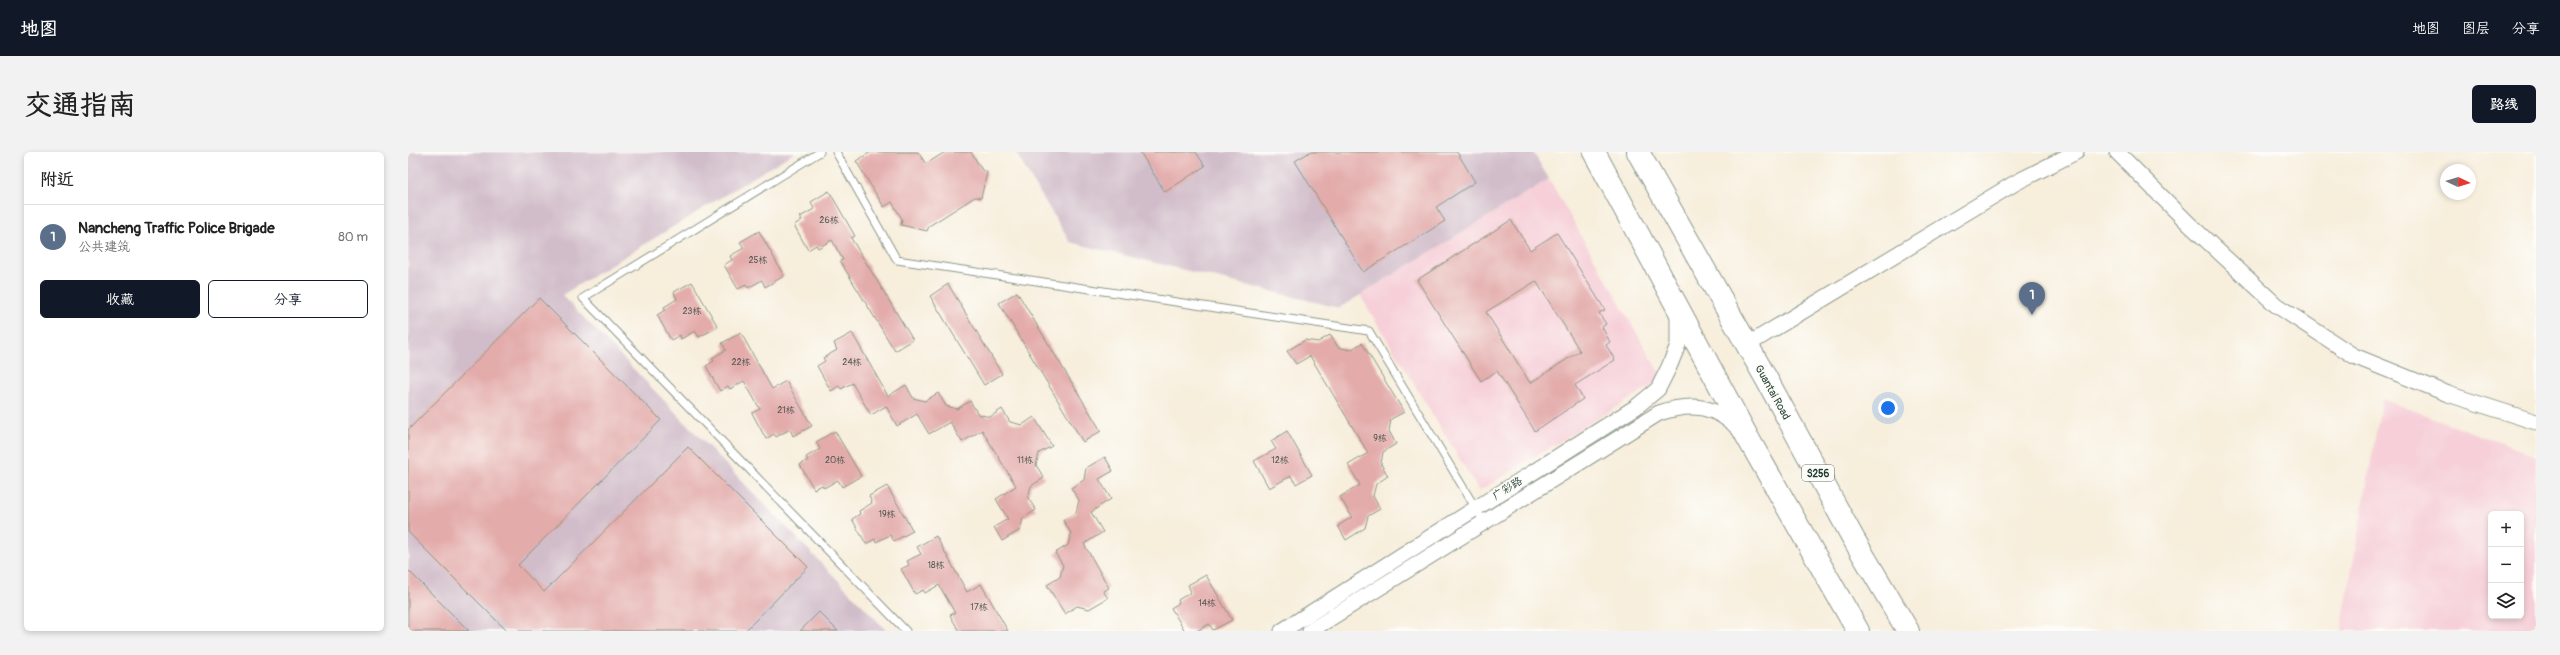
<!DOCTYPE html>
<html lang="zh">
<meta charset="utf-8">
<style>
:root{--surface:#fff;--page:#f2f2f2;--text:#222;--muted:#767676;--line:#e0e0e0;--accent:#111827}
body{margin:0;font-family:Pangolin,"LXGW WenKai TC",sans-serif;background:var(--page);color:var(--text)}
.controls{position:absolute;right:12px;bottom:12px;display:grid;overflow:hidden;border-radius:6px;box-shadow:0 2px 6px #0003}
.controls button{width:36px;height:36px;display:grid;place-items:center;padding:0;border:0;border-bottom:1px solid var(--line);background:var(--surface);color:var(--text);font:20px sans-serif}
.compass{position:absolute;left:2032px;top:12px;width:36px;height:36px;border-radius:50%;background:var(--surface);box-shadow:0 2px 6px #0003;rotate:94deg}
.you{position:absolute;left:1480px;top:256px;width:14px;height:14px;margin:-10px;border:3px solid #fff;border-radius:50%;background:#1a73e8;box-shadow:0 0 0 6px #1a73e833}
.badge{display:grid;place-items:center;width:26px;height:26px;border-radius:50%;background:var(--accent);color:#fff;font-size:13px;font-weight:700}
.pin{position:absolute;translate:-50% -33px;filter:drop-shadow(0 1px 2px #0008)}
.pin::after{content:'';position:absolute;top:21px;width:14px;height:12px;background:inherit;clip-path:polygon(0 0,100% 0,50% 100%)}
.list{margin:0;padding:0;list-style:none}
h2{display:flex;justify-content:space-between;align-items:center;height:52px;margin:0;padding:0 16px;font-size:17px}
h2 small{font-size:13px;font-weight:400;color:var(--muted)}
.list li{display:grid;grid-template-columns:26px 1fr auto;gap:12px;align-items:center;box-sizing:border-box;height:64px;padding:0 16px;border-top:1px solid var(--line)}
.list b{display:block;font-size:15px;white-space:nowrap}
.list p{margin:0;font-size:13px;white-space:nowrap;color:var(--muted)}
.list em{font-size:13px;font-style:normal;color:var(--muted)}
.actions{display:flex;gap:8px;padding:12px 16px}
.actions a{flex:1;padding:9px 0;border:1px solid var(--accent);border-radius:6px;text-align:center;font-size:14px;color:var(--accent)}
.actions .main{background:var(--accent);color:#fff}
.icon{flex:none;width:22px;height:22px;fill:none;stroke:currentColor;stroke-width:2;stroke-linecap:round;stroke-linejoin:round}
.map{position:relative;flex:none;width:2128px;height:479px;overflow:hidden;border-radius:6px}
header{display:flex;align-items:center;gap:24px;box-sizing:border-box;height:56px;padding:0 20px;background:var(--accent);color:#fff}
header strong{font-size:19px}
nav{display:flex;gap:22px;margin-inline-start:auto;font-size:14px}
.intro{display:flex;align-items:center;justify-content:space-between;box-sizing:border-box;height:96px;padding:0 24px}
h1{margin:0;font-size:28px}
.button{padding:10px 18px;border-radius:6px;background:var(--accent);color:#fff;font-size:14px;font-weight:700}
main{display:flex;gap:24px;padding:0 24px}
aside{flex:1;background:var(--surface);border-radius:6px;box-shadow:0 2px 6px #0003}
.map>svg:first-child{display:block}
</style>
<header>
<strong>地图</strong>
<nav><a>地图</a><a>图层</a><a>分享</a></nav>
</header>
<div class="intro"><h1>交通指南</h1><a class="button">路线</a></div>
<main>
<aside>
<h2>附近<small></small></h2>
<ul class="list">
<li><span class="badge" style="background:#5c6f8a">1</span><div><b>Nancheng Traffic Police Brigade</b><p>公共建筑</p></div><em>80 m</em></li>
</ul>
<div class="actions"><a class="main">收藏</a><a>分享</a></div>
</aside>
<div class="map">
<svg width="2128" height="479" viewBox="0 0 2128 479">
<rect width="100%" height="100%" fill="#fdfcf7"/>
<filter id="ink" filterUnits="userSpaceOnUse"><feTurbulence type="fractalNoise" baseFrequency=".025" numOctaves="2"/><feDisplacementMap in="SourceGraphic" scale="8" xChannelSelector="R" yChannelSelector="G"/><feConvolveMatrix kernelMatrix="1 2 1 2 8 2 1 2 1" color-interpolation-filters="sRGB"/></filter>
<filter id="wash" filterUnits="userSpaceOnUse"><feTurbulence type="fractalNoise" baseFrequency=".012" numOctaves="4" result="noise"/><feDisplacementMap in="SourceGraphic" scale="16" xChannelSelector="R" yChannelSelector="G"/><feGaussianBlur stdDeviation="0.9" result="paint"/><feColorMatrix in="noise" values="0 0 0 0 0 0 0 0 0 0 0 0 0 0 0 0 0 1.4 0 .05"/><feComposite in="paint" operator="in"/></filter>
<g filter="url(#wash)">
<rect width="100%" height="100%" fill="#f7eedc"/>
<g fill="#f6cfd8" fill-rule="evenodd">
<polygon points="1141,27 1255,227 1071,339 952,143 931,156"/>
<path d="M1974,247L2128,304V479H1933ZM2083,362H2113V464H2083Z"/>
</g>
<g fill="#d1bdca">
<polygon points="0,0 387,0 154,143 479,479 0,479"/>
<polygon points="607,0 1125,0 1141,27 931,156 662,90"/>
</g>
<g id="blocks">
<g fill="#e3acab" fill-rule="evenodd">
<polygon points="463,0 510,0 518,12 537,0 563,0 574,18 579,20 573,46 567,45 521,74 519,79 493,73 494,67 484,50 476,55 448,9"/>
<polygon points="732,0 788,0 797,14 757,40"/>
<polygon points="902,0 1049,0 1067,30 1028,55 1037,69 955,120 887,9"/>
<polygon points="421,39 447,84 443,86 505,188 487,199 432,109 435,108 424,88 410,96 408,93 400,98 386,73 394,68 392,65 406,57 403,50"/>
<path d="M1103,68L1122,98L1149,81L1197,158L1191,161L1198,172L1194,175L1202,190L1198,193L1207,208L1167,233L1175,247L1127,279L1089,219L1073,229L1009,128ZM1128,129L1172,199L1122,231L1078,160Z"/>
<polygon points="351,79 376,124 357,135 354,128 340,136 338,133 330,137 316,113 324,108 322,104 336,96 332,90"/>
<polygon points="284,130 310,175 291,185 287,179 273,187 272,183 263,188 249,163 257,158 256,155 269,147 266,140"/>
<polygon points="540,132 594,222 576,233 522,144"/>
<polygon points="609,140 693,279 675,290 591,151"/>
<polygon points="131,146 253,268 110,413 136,440 280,295 400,415 337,479 99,479 0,380 0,278"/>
<polygon points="333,181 364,237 378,229 404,274 385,284 382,277 368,285 366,282 358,287 344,261 352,257 336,229 322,237 320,234 312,239 298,214 306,209 304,206 318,198 314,191"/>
<polygon points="444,181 480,244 498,233 505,246 517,249 530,241 538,254 549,257 562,249 570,262 582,265 594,257 602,270 614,273 626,265 644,294 631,301 628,313 636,326 623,334 620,346 628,358 615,366 612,378 594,389 586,375 600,367 588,347 608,334 574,278 554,290 542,270 521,282 509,262 489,274 478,254 463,263 444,231 433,237 431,234 423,239 409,214 417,209 415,206 429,198 426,191"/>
<polygon points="922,183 930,195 942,198 954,191 996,260 983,267 981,279 988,292 975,300 973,312 980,324 968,332 965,344 972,357 960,364 957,376 938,388 930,374 944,365 932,345 952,333 940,313 960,301 902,204 888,212 879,199 897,188 910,190"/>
<polygon points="427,279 453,324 434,335 430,328 416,336 414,333 406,337 392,313 400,308 398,305 412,297 408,290"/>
<polygon points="879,279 904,323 888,332 883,324 861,336 846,309 868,297 863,289"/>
<polygon points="697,305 705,319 691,327 703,347 683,360 695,380 676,392 701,436 695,439 700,446 681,457 669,454 657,462 639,433 652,425 655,413 647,401 660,393 663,381 655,368 668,361 671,348 663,336 676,328 678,316"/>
<polygon points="479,334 505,379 486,389 482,383 468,390 467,387 458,392 444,367 452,362 451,359 464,351 461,344"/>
<polygon points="528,384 559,440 573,432 600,479 551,479 542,463 547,461 531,433 517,441 515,438 507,442 493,417 501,413 499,409 513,402 509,395"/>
<polygon points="0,418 61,479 0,479"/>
<polygon points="798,423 824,468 805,478 801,472 789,479 777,479 763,456 771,451 770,448 783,440 780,433"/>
<polygon points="411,460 430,479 392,479"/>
</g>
</g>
</g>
<g filter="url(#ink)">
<use href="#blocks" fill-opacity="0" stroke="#8b9688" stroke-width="1"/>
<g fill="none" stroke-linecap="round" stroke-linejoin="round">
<defs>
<g id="service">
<polyline points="412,0 175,146 498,479"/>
<polyline points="428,0 489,108 961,179 1076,370"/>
</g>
<g id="minor">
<polyline points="1709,0 1781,72 1868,153 1946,204 2040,242 2128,270"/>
<polyline points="1339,193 1607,31 1668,0"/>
<polyline points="874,479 1228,255 1250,237 1261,215 1270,193 1270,163"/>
<path d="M902,479L1251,261C1284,250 1307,253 1332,278"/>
</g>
<g id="primary">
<polyline points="1186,0 1341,288 1450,479"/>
<polyline points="1230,0 1359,228 1445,386 1500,479"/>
</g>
</defs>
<use href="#service" stroke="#8b9688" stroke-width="9"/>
<use href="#minor" stroke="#8b9688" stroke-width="17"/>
<use href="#primary" stroke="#8b9688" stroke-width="24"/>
<use href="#service" stroke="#fff" stroke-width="7"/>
<use href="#minor" stroke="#fff" stroke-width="15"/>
<use href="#primary" stroke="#fff" stroke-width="22"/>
</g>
</g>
<g text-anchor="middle" stroke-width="3.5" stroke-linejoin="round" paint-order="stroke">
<g font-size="9" fill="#505952">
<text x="421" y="71">26栋</text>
<text x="350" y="111">25栋</text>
<text x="284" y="162">23栋</text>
<text x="333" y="213">22栋</text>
<text x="444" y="213">24栋</text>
<text x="378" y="261">21栋</text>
<text x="972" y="289">9栋</text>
<text x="427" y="311">20栋</text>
<text x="617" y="311">11栋</text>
<text x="872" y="311">12栋</text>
<text x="479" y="365">19栋</text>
<text x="528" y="416">18栋</text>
<text x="799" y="454">14栋</text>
<text x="571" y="458">17栋</text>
</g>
<rect fill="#fdfcf7" stroke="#62766e" stroke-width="1" x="1394" y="313" width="32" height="16" rx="3"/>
<g font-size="10" font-weight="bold" fill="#1f3d34">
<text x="1410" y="325">S256</text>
</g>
<g font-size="11" fill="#1f3d34" stroke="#fdfcf7">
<text transform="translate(1365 240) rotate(61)" y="4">Guantai Road</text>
<text transform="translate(1099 336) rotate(-32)" y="4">广彩路</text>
</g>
</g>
</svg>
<div class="controls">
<button>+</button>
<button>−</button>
<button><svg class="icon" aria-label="layers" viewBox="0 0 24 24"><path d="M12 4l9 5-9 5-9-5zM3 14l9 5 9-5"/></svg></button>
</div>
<svg class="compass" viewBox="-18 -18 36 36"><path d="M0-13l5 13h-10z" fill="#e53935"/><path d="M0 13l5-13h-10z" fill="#767676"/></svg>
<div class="you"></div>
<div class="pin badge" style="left:1624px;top:163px;background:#5c6f8a">1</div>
</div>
</main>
